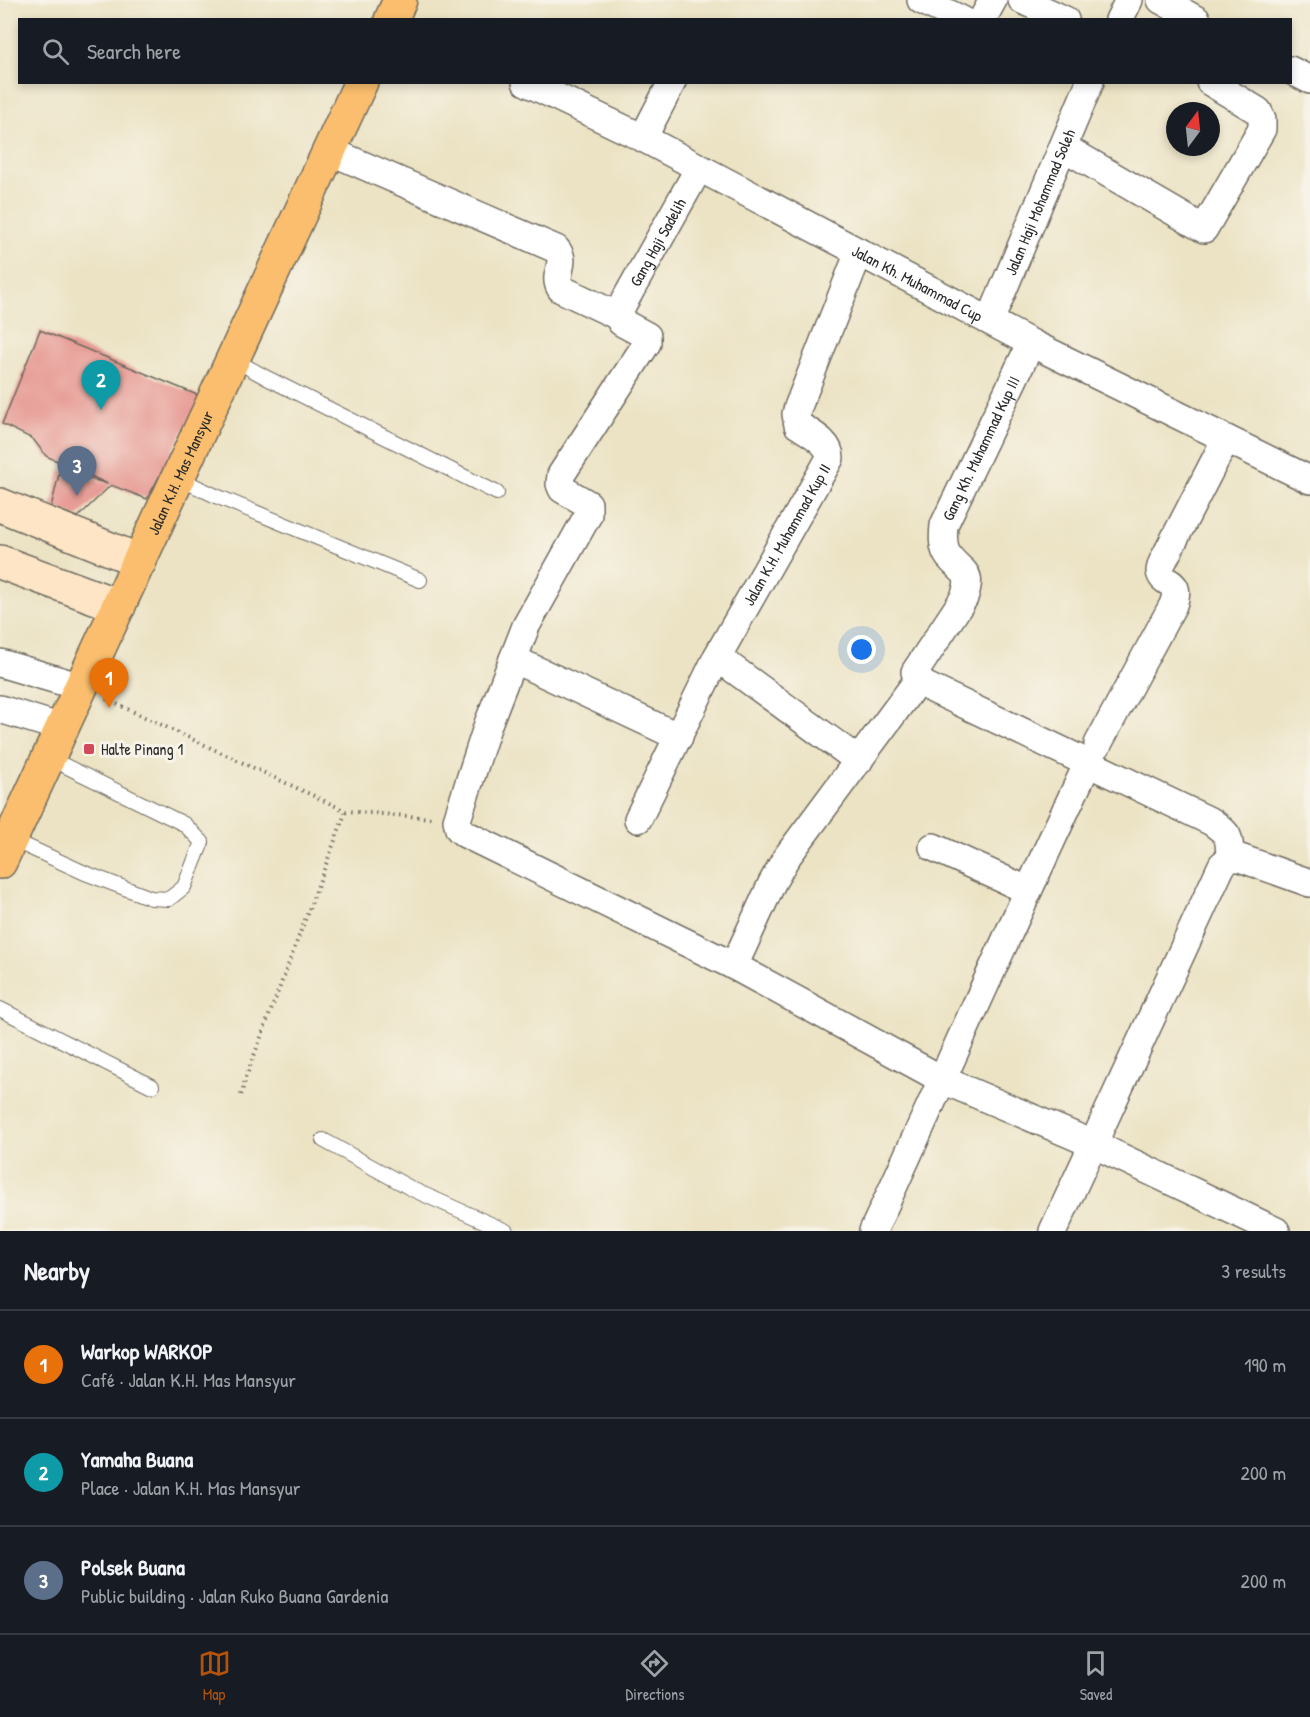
<!DOCTYPE html>
<meta charset="utf-8">
<style>
:root{--surface:#171b24;--page:#20242c;--text:#f1f3f6;--muted:#9ea1a6;--line:#363941;--accent:#b45309}
body{margin:0;font-family:"Patrick Hand",sans-serif;background:var(--page);color:var(--text)}
.compass{position:absolute;left:1166px;top:102px;width:54px;height:54px;border-radius:50%;background:var(--surface);box-shadow:0 3px 9px #0003;rotate:15deg}
.you{position:absolute;left:862px;top:650px;width:21px;height:21px;margin:-15px;border:4px solid #fff;border-radius:50%;background:#1a73e8;box-shadow:0 0 0 9px #1a73e833}
.badge{display:grid;place-items:center;width:39px;height:39px;border-radius:50%;background:var(--accent);color:#fff;font-size:20px;font-weight:700}
.pin{position:absolute;translate:-50% -50px;filter:drop-shadow(0 2px 3px #0008)}
.pin::after{content:'';position:absolute;top:32px;width:21px;height:18px;background:inherit;clip-path:polygon(0 0,100% 0,50% 100%)}
.list{margin:0;padding:0;list-style:none}
h2{display:flex;justify-content:space-between;align-items:center;height:78px;margin:0;padding:0 24px;font-size:26px}
h2 small{font-size:20px;font-weight:400;color:var(--muted)}
.list li{display:grid;grid-template-columns:39px 1fr auto;gap:18px;align-items:center;box-sizing:border-box;height:108px;padding:0 24px;border-top:2px solid var(--line)}
.list b{display:block;font-size:22px;white-space:nowrap}
.list p{margin:0;font-size:20px;white-space:nowrap;color:var(--muted)}
.list em{font-size:20px;font-style:normal;color:var(--muted)}
.icon{flex:none;width:33px;height:33px;fill:none;stroke:currentColor;stroke-width:2;stroke-linecap:round;stroke-linejoin:round}
.map{position:relative;flex:none;width:1310px;height:1231px;overflow:hidden}
.search{position:absolute;background:var(--surface);box-shadow:0 3px 9px #0003;left:18px;right:18px;top:18px;height:66px;display:flex;align-items:center;gap:15px;box-sizing:border-box;padding:0 21px;border-radius:0px;color:var(--muted);font-size:22px}
.sheet{height:402px;background:var(--surface)}
nav{display:flex;justify-content:space-around;align-items:center;box-sizing:border-box;height:84px;border-top:2px solid var(--line);background:var(--surface);font-size:16px;color:var(--muted)}
nav a{display:grid;justify-items:center;gap:3px}
nav .on{color:var(--accent)}
.map>svg:first-child{display:block}
</style>
<div class="map">
<svg width="1310" height="1231" viewBox="0 0 1310 1231">
<rect width="100%" height="100%" fill="#f7f3e8"/>
<filter id="ink" filterUnits="userSpaceOnUse"><feTurbulence type="fractalNoise" baseFrequency=".0167" numOctaves="2"/><feDisplacementMap in="SourceGraphic" scale="12" xChannelSelector="R" yChannelSelector="G"/><feConvolveMatrix kernelMatrix="1 2 1 2 8 2 1 2 1" color-interpolation-filters="sRGB"/></filter>
<filter id="wash" filterUnits="userSpaceOnUse"><feTurbulence type="fractalNoise" baseFrequency=".008" numOctaves="4" result="noise"/><feDisplacementMap in="SourceGraphic" scale="24" xChannelSelector="R" yChannelSelector="G"/><feGaussianBlur stdDeviation="1.35" result="paint"/><feColorMatrix in="noise" values="0 0 0 0 0 0 0 0 0 0 0 0 0 0 0 0 0 1.4 0 .05"/><feComposite in="paint" operator="in"/></filter>
<g filter="url(#wash)">
<rect width="100%" height="100%" fill="#ece3c4"/>
<g id="blocks">
<polygon fill="#e48b85" points="40,330 202,397 147,499 111,485 78,517 51,507 60,470 108,484 46,456 33,439 2,424"/>
</g>
</g>
<g filter="url(#ink)">
<use href="#blocks" fill-opacity="0" stroke="#6f6b61" stroke-width="1.5"/>
<g fill="none" stroke-linecap="round" stroke-linejoin="round">
<defs>
<g id="lane">
<polyline points="233,359 267,378 497,493"/>
<polyline points="178,478 216,496 420,580"/>
<polyline points="11,839 85,873 151,898 169,899 184,887 202,842 184,824 49,758"/>
<polyline points="0,1009 152,1086"/>
<polyline points="323,1140 414,1190 506,1231"/>
</g>
<g id="street">
<polyline points="921,0 962,20"/>
<polyline points="1022,0 1065,20"/>
<polyline points="1161,0 1197,20"/>
<polyline points="982,20 993,0"/>
<polyline points="1119,20 1129,0"/>
<polyline points="1290,70 1310,80"/>
<path id="s1" d="M526,82L643,138L1031,343L1310,480"/>
<polyline points="643,138 672,82"/>
<polyline points="1063,147 1204,229 1262,129 1262,119 1258,111 1210,82"/>
<path d="M330,151L556,249C569,263 551,275 561,289L618,316L621,322L647,336V343L561,475L560,484L562,489L588,504V515L526,626L488,724L457,820L459,829L465,834L734,966L943,1080L1093,1144L1276,1231"/>
<path id="s2" d="M618,316L619,311L699,168"/>
<path id="s3" d="M990,321L1090,82"/>
<polyline points="717,657 859,761"/>
<polyline points="513,659 679,737"/>
<polyline points="0,663 81,687"/>
<path id="s4" d="M918,680L915,672L964,598C973,571 964,575 949,557C942,548 943,536 944,525L1031,343"/>
<path d="M918,680L926,686L1212,822C1230,835 1229,836 1230,858"/>
<polyline points="0,709 62,728"/>
<path d="M1098,744L1173,605C1183,577 1162,587 1160,571C1160,570 1162,562 1163,561L1226,439"/>
<path id="s5" d="M638,819L717,657L830,458C830,442 810,433 798,425L796,414L798,407L859,252"/>
<polyline points="933,847 1027,890"/>
<polyline points="734,966 772,883 786,858 918,680"/>
<path d="M873,1231C945,1075 1014,918 1088,763"/>
<polyline points="1053,1231 1222,865 1230,858 1240,858 1310,883"/>
</g>
<g id="secondary">
<polyline points="0,505 140,561"/>
<polyline points="0,562 119,606"/>
</g>
<g id="primary">
<polyline points="391,20 400,0"/>
<path id="s6" d="M0,862L361,82"/>
</g>
</defs>
<use href="#lane" stroke="#6f6b61" stroke-width="16"/>
<use href="#street" stroke="#6f6b61" stroke-width="30"/>
<use href="#secondary" stroke="#6f6b61" stroke-width="36"/>
<use href="#primary" stroke="#6f6b61" stroke-width="36"/>
<g stroke="#6f6b61" stroke-width="4" stroke-dasharray="1.5 4.5" stroke-linecap="butt">
<polyline points="106,699 346,811 431,818"/>
<polyline points="241,1095 246,1077 346,811"/>
</g>
<use href="#lane" stroke="#fff" stroke-width="14"/>
<use href="#street" stroke="#fff" stroke-width="27"/>
<use href="#secondary" stroke="#fde5c5" stroke-width="33"/>
<use href="#primary" stroke="#fabe6e" stroke-width="33"/>
</g>
</g>
<rect fill="#d1495b" stroke="#f7f3e8" stroke-width="2" x="83" y="743" width="12" height="12" rx="3"/>
<g text-anchor="middle" stroke-width="6" stroke-linejoin="round" paint-order="stroke">
<g font-size="16" fill="#2b2b2b" stroke="#f7f3e8">
<text dy="6" stroke="none"><textPath href="#s3" startOffset="129">Jalan Haji Mohammad Soleh</textPath></text>
<text dy="6" stroke="none"><textPath href="#s2" startOffset="84">Gang Haji Sadelih</textPath></text>
<text dy="6" stroke="none"><textPath href="#s1" startOffset="440">Jalan Kh. Muhammad Cup</textPath></text>
<text dy="6" stroke="none"><textPath href="#s4" startOffset="264">Gang Kh. Muhammad Kup III</textPath></text>
<text dy="6" stroke="none"><textPath href="#s6" startOffset="429">Jalan K.H. Mas Mansyur</textPath></text>
<text dy="6" stroke="none"><textPath href="#s5" startOffset="321">Jalan K.H. Muhammad Kup II</textPath></text>
</g>
<g font-size="16" fill="#2b2b2b" stroke="#f7f3e8" text-anchor="start">
<text x="101" y="755">Halte Pinang 1</text>
</g>
</g>
</svg>
<svg class="compass" viewBox="-18 -18 36 36"><path d="M0-13l5 13h-10z" fill="#e53935"/><path d="M0 13l5-13h-10z" fill="#9ea1a6"/></svg>
<div class="you"></div>
<div class="pin badge" style="left:109px;top:708px;background:#e8710a">1</div>
<div class="pin badge" style="left:101px;top:410px;background:#0f9aa8">2</div>
<div class="pin badge" style="left:77px;top:496px;background:#5c6f8a">3</div>
<div class="search"><svg class="icon" aria-label="search" viewBox="0 0 24 24"><circle cx="10" cy="10" r="6"/><path d="M15 15l6 6"/></svg>Search here</div>
</div>
<section class="sheet">
<h2>Nearby<small>3 results</small></h2>
<ul class="list">
<li><span class="badge" style="background:#e8710a">1</span><div><b>Warkop WARKOP</b><p>Café · Jalan K.H. Mas Mansyur</p></div><em>190 m</em></li>
<li><span class="badge" style="background:#0f9aa8">2</span><div><b>Yamaha Buana</b><p>Place · Jalan K.H. Mas Mansyur</p></div><em>200 m</em></li>
<li><span class="badge" style="background:#5c6f8a">3</span><div><b>Polsek Buana</b><p>Public building · Jalan Ruko Buana Gardenia</p></div><em>200 m</em></li>
</ul>
</section>
<nav>
<a class="on"><svg class="icon" aria-label="map" viewBox="0 0 24 24"><path d="M3 6l6-2 6 2 6-2v14l-6 2-6-2-6 2zM9 4v14M15 6v14"/></svg>Map</a>
<a><svg class="icon" aria-label="directions" viewBox="0 0 24 24"><path d="M12 3l9 9-9 9-9-9zM9 14v-3h6M13 9l2 2-2 2"/></svg>Directions</a>
<a><svg class="icon" aria-label="saved" viewBox="0 0 24 24"><path d="M7 4h10v16l-5-4-5 4z"/></svg>Saved</a>
</nav>
